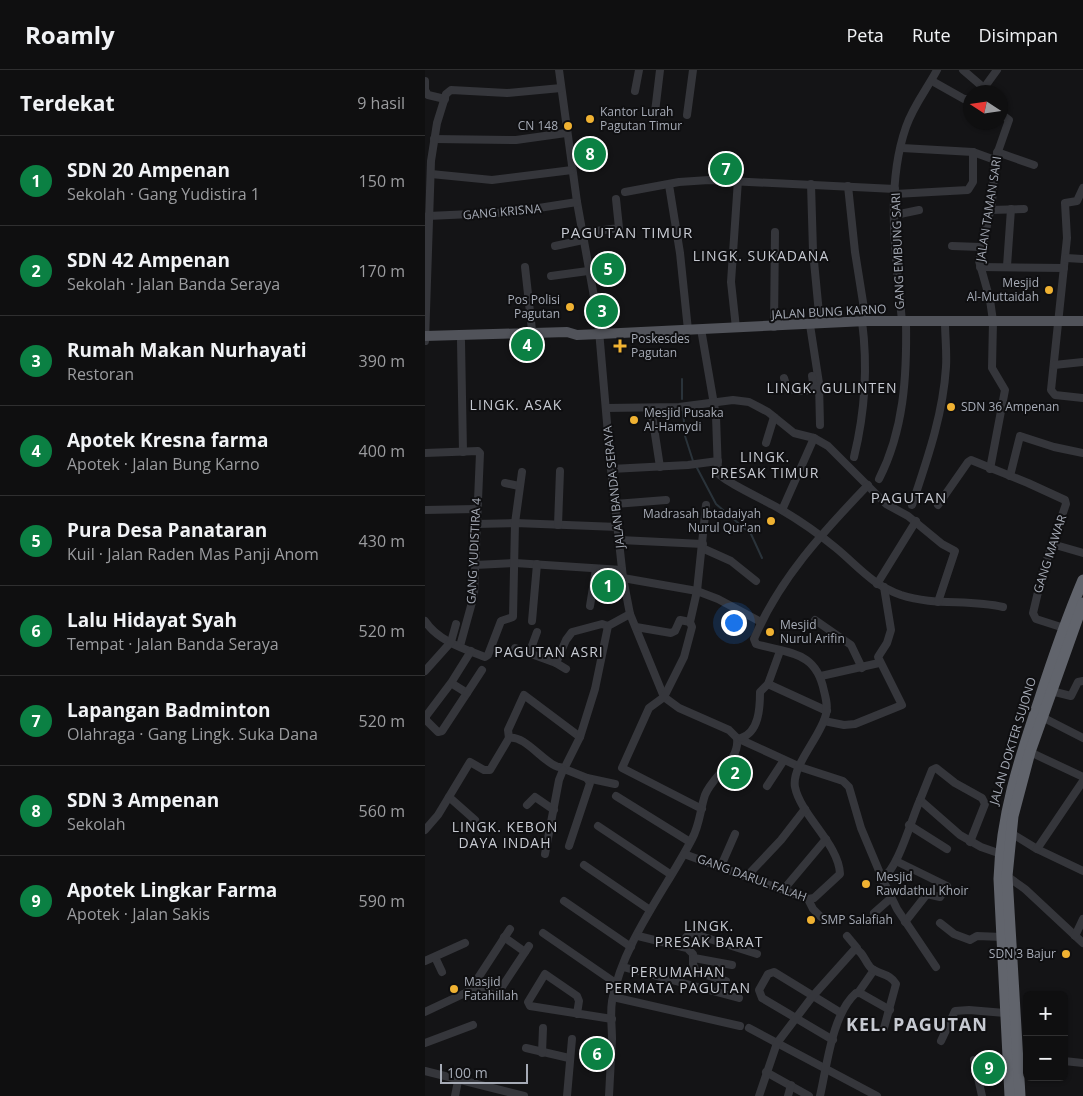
<!DOCTYPE html>
<html lang="id">
<meta charset="utf-8">
<style>
:root{--surface:#0f0f10;--page:#181819;--text:#f1f3f6;--muted:#9b9c9f;--line:#2f2f30;--accent:#0b8043}
body{margin:0;font-family:"Open Sans",sans-serif;background:var(--page);color:var(--text)}
.controls{position:absolute;right:15px;bottom:15px;display:grid;overflow:hidden;border-radius:8px;box-shadow:0 1px 4px #0004}
.controls button{width:45px;height:45px;display:grid;place-items:center;padding:0;border:0;border-bottom:1px solid var(--line);background:var(--surface);color:var(--text);font:25px sans-serif}
.compass{position:absolute;left:538px;top:15px;width:45px;height:45px;border-radius:50%;background:var(--surface);box-shadow:0 1px 4px #0004;rotate:282deg}
.scale{position:absolute;left:15px;bottom:12px;width:88px;box-sizing:border-box;padding-left:5px;border:2px solid #a6abb6;border-top:0;font-size:14px;line-height:18px;white-space:nowrap;color:#a6abb6;-webkit-text-stroke:4px #0f0f11;paint-order:stroke}
.you{position:absolute;left:308px;top:552px;width:18px;height:18px;margin:-12px;border:4px solid #fff;border-radius:50%;background:#1a73e8;box-shadow:0 0 0 8px #1a73e833}
.badge{display:grid;place-items:center;width:32px;height:32px;border-radius:50%;background:var(--accent);color:#fff;font-size:16px;font-weight:700}
.pin{position:absolute;translate:-50% -50%;border:2px solid #fff;box-shadow:0 1px 5px #0006}
.list{margin:0;padding:0;list-style:none}
h2{display:flex;justify-content:space-between;align-items:center;height:65px;margin:0;padding:0 20px;font-size:21px}
h2 small{font-size:16px;font-weight:400;color:var(--muted)}
.list li{display:grid;grid-template-columns:32px 1fr auto;gap:15px;align-items:center;box-sizing:border-box;height:90px;padding:0 20px;border-top:1px solid var(--line)}
.list b{display:block;font-size:19px;white-space:nowrap}
.list p{margin:0;font-size:16px;white-space:nowrap;color:var(--muted)}
.list em{font-size:16px;font-style:normal;color:var(--muted)}
.map{position:relative;flex:none;width:658px;height:1026px;overflow:hidden}
header{display:flex;align-items:center;gap:30px;box-sizing:border-box;height:70px;padding:0 25px;background:var(--surface);border-bottom:1px solid var(--line)}
header strong{font-size:24px}
nav{display:flex;gap:28px;margin-inline-start:auto;font-size:18px}
main{display:flex}
aside{flex:1;background:var(--surface)}
.map>svg:first-child{display:block}
</style>
<header>
<strong>Roamly</strong>
<nav><a>Peta</a><a>Rute</a><a>Disimpan</a></nav>
</header>
<main>
<aside>
<h2>Terdekat<small>9 hasil</small></h2>
<ul class="list">
<li><span class="badge">1</span><div><b>SDN 20 Ampenan</b><p>Sekolah · Gang Yudistira 1</p></div><em>150 m</em></li>
<li><span class="badge">2</span><div><b>SDN 42 Ampenan</b><p>Sekolah · Jalan Banda Seraya</p></div><em>170 m</em></li>
<li><span class="badge">3</span><div><b>Rumah Makan Nurhayati</b><p>Restoran</p></div><em>390 m</em></li>
<li><span class="badge">4</span><div><b>Apotek Kresna farma</b><p>Apotek · Jalan Bung Karno</p></div><em>400 m</em></li>
<li><span class="badge">5</span><div><b>Pura Desa Panataran</b><p>Kuil · Jalan Raden Mas Panji Anom</p></div><em>430 m</em></li>
<li><span class="badge">6</span><div><b>Lalu Hidayat Syah</b><p>Tempat · Jalan Banda Seraya</p></div><em>520 m</em></li>
<li><span class="badge">7</span><div><b>Lapangan Badminton</b><p>Olahraga · Gang Lingk. Suka Dana</p></div><em>520 m</em></li>
<li><span class="badge">8</span><div><b>SDN 3 Ampenan</b><p>Sekolah</p></div><em>560 m</em></li>
<li><span class="badge">9</span><div><b>Apotek Lingkar Farma</b><p>Apotek · Jalan Sakis</p></div><em>590 m</em></li>
</ul>
</aside>
<div class="map">
<svg width="658" height="1026" viewBox="0 0 658 1026">
<rect width="100%" height="100%" fill="#141416"/>
<g fill="none" stroke-linecap="round" stroke-linejoin="round">
<g stroke="#2a333a" stroke-width="2">
<polyline points="257,309 257,329"/>
<polyline points="258,340 260,366 268,391"/>
<polyline points="271,396 291,434 326,464 337,488"/>
</g>
<g stroke="#35363b" stroke-width="8">
<path d="M134,0L152,132L173,249L186,399L198,508L205,544L239,627L254,638L304,660L312,668C315,691 288,705 280,725C275,740 275,754 267,769C240,821 198,872 187,931C185,944 187,957 187,969C186,988 185,1007 184,1026"/>
<polyline points="538,0 559,18"/>
<polyline points="0,11 0,20 3,25 20,29"/>
<polyline points="507,11 539,29 546,29"/>
<polyline points="210,21 214,0"/>
<polyline points="556,22 572,0"/>
<polyline points="230,42 235,0"/>
<polyline points="262,45 268,0"/>
<polyline points="9,69 91,70 141,63"/>
<polyline points="477,78 548,82 570,90"/>
<polyline points="572,82 609,95"/>
<polyline points="6,104 67,110 147,100"/>
<polyline points="386,114 388,181 395,254"/>
<polyline points="244,115 255,183 263,260"/>
<polyline points="423,116 430,182 441,251"/>
<polyline points="658,118 652,131 640,133 642,168 626,320 630,325 658,328"/>
<polyline points="200,122 254,112 284,110 470,119"/>
<polyline points="470,124 543,120 548,112 548,82"/>
<polyline points="565,140 599,139"/>
<polyline points="470,145 494,140"/>
<polyline points="3,146 88,142 152,132"/>
<polyline points="156,163 194,158 191,129"/>
<polyline points="130,176 158,170"/>
<polyline points="527,176 556,177"/>
<polyline points="641,188 658,189"/>
<polyline points="582,196 586,139"/>
<polyline points="100,197 108,269"/>
<polyline points="555,197 639,198"/>
<polyline points="126,206 163,201"/>
<path d="M477,251C471,189 460,117 481,57C488,36 502,19 512,0"/>
<polyline points="385,255 394,313 395,355"/>
<polyline points="349,257 350,162"/>
<polyline points="311,258 306,212 313,110"/>
<path d="M276,259L291,346L293,403C295,409 345,433 355,439C374,450 394,464 411,478C434,497 446,514 476,525C509,536 544,529 578,537"/>
<polyline points="0,271 6,91 12,53 21,24 26,20 82,23 136,18"/>
<polyline points="36,271 38,382"/>
<polyline points="629,295 658,292"/>
<polyline points="387,306 389,319"/>
<polyline points="359,308 362,318 374,321 394,319"/>
<polyline points="181,338 254,337 308,330 324,332 343,342 369,363 389,368 403,376 461,434 483,446 517,474 530,481 513,532"/>
<polyline points="226,338 235,397"/>
<polyline points="341,373 349,347"/>
<polyline points="0,383 53,381 55,383 49,525 35,576"/>
<path d="M429,387C440,342 443,297 437,251"/>
<polyline points="186,399 263,395 293,391"/>
<polyline points="565,399 580,320 567,298 568,251 565,230 554,191 567,133 570,90 584,50 576,44"/>
<polyline points="585,406 595,366 629,377 658,383"/>
<path d="M454,409C479,360 482,306 481,251"/>
<polyline points="80,413 94,416"/>
<polyline points="190,434 241,430"/>
<path d="M487,435C502,390 518,345 521,297C522,282 520,267 520,251"/>
<polyline points="513,435 543,392 546,390 603,413 640,430 641,434 618,501 608,543 611,549 639,558"/>
<polyline points="0,440 51,439"/>
<polyline points="357,440 389,368"/>
<polyline points="51,454 90,453 193,457"/>
<polyline points="133,455 135,401"/>
<polyline points="195,470 278,474"/>
<polyline points="627,474 658,483"/>
<polyline points="277,478 306,491 331,511"/>
<polyline points="50,495 90,493 197,500"/>
<polyline points="198,508 272,521 293,529 336,552"/>
<polyline points="452,514 491,451"/>
<polyline points="165,536 171,499"/>
<polyline points="390,550 426,575 437,598"/>
<path d="M0,551C13,571 39,579 60,587L63,585L76,551L88,547L90,453L97,402"/>
<polyline points="107,551 112,494"/>
<polyline points="211,557 246,563 250,561 255,550 265,552"/>
<polyline points="90,578 131,593 141,570 147,562 177,554 183,556"/>
<polyline points="104,584 112,562"/>
<polyline points="131,593 141,599"/>
<polyline points="0,601 26,572 31,554"/>
<polyline points="396,606 454,593"/>
<polyline points="26,613 42,623 17,661 13,662 1,650 1,646 26,613 46,581"/>
<polyline points="343,614 402,641"/>
<polyline points="626,621 646,626 653,612 658,611"/>
<polyline points="42,623 57,600"/>
<polyline points="617,647 658,668"/>
<polyline points="399,651 419,655 430,654 477,635 453,587 462,573 466,560 459,517"/>
<polyline points="84,668 83,660 99,625 155,667"/>
<path d="M312,668L375,697L418,711L424,717L436,758L457,808C473,800 487,747 495,730L535,765L556,777L579,785"/>
<path d="M316,668C334,662 335,638 335,622L343,614L355,581"/>
<polyline points="605,682 658,707"/>
<polyline points="137,698 162,708 165,713 144,776"/>
<polyline points="162,708 190,714"/>
<polyline points="342,716 359,690"/>
<polyline points="191,726 265,772"/>
<polyline points="24,727 50,750"/>
<polyline points="495,730 507,700 511,698 530,713 557,728 560,734 545,772"/>
<polyline points="102,735 110,727 129,740"/>
<polyline points="277,739 197,698 224,638 239,627 259,587 267,557 265,552 272,521 281,435"/>
<polyline points="484,755 522,779"/>
<polyline points="173,756 245,804"/>
<path d="M0,760L13,745L45,692L59,700H65L84,668C102,664 124,702 140,697L155,667L170,619L183,556L205,544"/>
<polyline points="586,763 612,779 658,801"/>
<polyline points="612,779 658,711"/>
<polyline points="120,784 134,710 138,700"/>
<path d="M259,784L383,829L389,828L415,804C414,774 376,746 370,717C366,696 397,665 401,644C403,636 401,629 399,621C391,581 365,584 331,574L329,569C354,509 398,462 443,415"/>
<polyline points="471,791 522,816 515,827 502,824 480,852"/>
<polyline points="159,795 225,840"/>
<polyline points="296,796 310,764"/>
<polyline points="579,804 600,819 658,873"/>
<polyline points="322,806 356,770 380,739"/>
<polyline points="457,808 472,839 511,897"/>
<polyline points="359,819 401,769"/>
<polyline points="383,829 388,839 396,847"/>
<polyline points="139,831 206,877"/>
<polyline points="449,843 466,828"/>
<polyline points="515,853 529,864 545,870 552,866 577,867"/>
<polyline points="118,863 192,914"/>
<polyline points="213,866 262,878 268,884 268,894 271,902 301,911"/>
<polyline points="422,866 432,878"/>
<polyline points="650,866 658,849"/>
<polyline points="79,867 100,882"/>
<polyline points="258,877 261,867 266,863 332,884"/>
<polyline points="10,887 17,902"/>
<polyline points="269,888 307,895"/>
<polyline points="0,891 40,873"/>
<polyline points="198,897 314,928"/>
<polyline points="53,917 53,908 85,859"/>
<polyline points="433,923 449,900"/>
<polyline points="188,927 315,956"/>
<polyline points="0,942 53,917 71,926 104,876"/>
<polyline points="152,944 154,931 152,926 120,904 103,932 105,936 187,949"/>
<polyline points="324,958 452,1026"/>
<polyline points="408,970 337,928 334,920 343,904 349,902 416,943"/>
<polyline points="516,971 530,941 544,940 580,943"/>
<polyline points="0,973 48,955"/>
<polyline points="101,978 144,988"/>
<polyline points="117,983 118,958"/>
<polyline points="594,986 602,988"/>
<polyline points="549,990 557,1026"/>
<polyline points="639,991 658,993"/>
<polyline points="0,1001 99,1026"/>
<polyline points="341,1002 384,1026"/>
<polyline points="30,1026 33,1011"/>
<polyline points="142,1026 147,969"/>
<path d="M334,1026L352,973L387,927L430,879C438,881 440,892 446,898C454,905 465,903 471,914L459,958"/>
<polyline points="363,1026 366,1015"/>
<path d="M395,1026C402,996 407,944 431,923H435L465,940"/>
</g>
<polyline stroke="#51535a" stroke-width="10" points="0,266 142,262 152,265 175,264 441,251 658,251"/>
<g stroke="#61646c" stroke-width="11">
<path d="M585,1026L574,809C576,746 594,690 614,631C627,591 641,550 658,510"/>
<polyline points="595,1026 582,806 588,746 605,682 658,533"/>
</g>
</g>
<g fill="#f0b232" stroke="#0f0f11" stroke-width="2">
<circle cx="165" cy="49" r="5"/>
<circle cx="143" cy="56" r="5"/>
<circle cx="624" cy="220" r="5"/>
<circle cx="145" cy="237" r="5"/>
<path d="M192.5 268.5h5v5h5v5h-5v5h-5v-5h-5v-5h5z"/>
<circle cx="526" cy="337" r="5"/>
<circle cx="209" cy="350" r="5"/>
<circle cx="346" cy="451" r="5"/>
<circle cx="345" cy="562" r="5"/>
<circle cx="441" cy="814" r="5"/>
<circle cx="386" cy="850" r="5"/>
<circle cx="641" cy="884" r="5"/>
<circle cx="29" cy="919" r="5"/>
</g>
<g text-anchor="middle" stroke-width="4" stroke-linejoin="round" paint-order="stroke">
<g font-size="12" fill="#a6abb6" stroke="#0f0f11" text-anchor="start">
<text x="175" y="46">Kantor Lurah<tspan x="175" dy="14">Pagutan Timur</tspan></text>
<text x="133" y="60" text-anchor="end">CN 148</text>
<text x="614" y="217" text-anchor="end">Mesjid<tspan x="614" dy="14">Al-Muttaidah</tspan></text>
<text x="135" y="234" text-anchor="end">Pos Polisi<tspan x="135" dy="14">Pagutan</tspan></text>
<text x="206" y="273">Poskesdes<tspan x="206" dy="14">Pagutan</tspan></text>
<text x="536" y="341">SDN 36 Ampenan</text>
<text x="219" y="347">Mesjid Pusaka<tspan x="219" dy="14">Al-Hamydi</tspan></text>
<text x="336" y="448" text-anchor="end">Madrasah Ibtadaiyah<tspan x="336" dy="14">Nurul Qur'an</tspan></text>
<text x="355" y="559">Mesjid<tspan x="355" dy="14">Nurul Arifin</tspan></text>
<text x="451" y="811">Mesjid<tspan x="451" dy="14">Rawdathul Khoir</tspan></text>
<text x="396" y="854">SMP Salafiah</text>
<text x="631" y="888" text-anchor="end">SDN 3 Bajur</text>
<text x="39" y="916">Masjid<tspan x="39" dy="14">Fatahillah</tspan></text>
</g>
<g font-size="12" fill="#a6abb6" stroke="#0f0f11">
<text transform="translate(564 139) rotate(-81)" y="4">JALAN TAMAN SARI</text>
<text transform="translate(77 142) rotate(-5)" y="4">GANG KRISNA</text>
<text transform="translate(473 181) rotate(-92)" y="4">GANG EMBUNG SARI</text>
<text transform="translate(404 242) rotate(-3)" y="4">JALAN BUNG KARNO</text>
<text transform="translate(189 417) rotate(-96)" y="4">JALAN BANDA SERAYA</text>
<text transform="translate(49 481) rotate(-87)" y="4">GANG YUDISTIRA 4</text>
<text transform="translate(625 484) rotate(-72)" y="4">GANG MAWAR</text>
<text transform="translate(588 671) rotate(-73)" y="4">JALAN DOKTER SUJONO</text>
<text transform="translate(327 808) rotate(20)" y="4">GANG DARUL FALAH</text>
</g>
<g font-size="14" letter-spacing="1" fill="#c7cad2" stroke="#0f0f11">
<text x="336" y="191">LINGK. SUKADANA</text>
<text x="407" y="323">LINGK. GULINTEN</text>
<text x="91" y="340">LINGK. ASAK</text>
<text x="340" y="392">LINGK.<tspan x="340" dy="16">PRESAK TIMUR</tspan></text>
<text x="124" y="587">PAGUTAN ASRI</text>
<text x="80" y="762">LINGK. KEBON<tspan x="80" dy="16">DAYA INDAH</tspan></text>
<text x="284" y="861">LINGK.<tspan x="284" dy="16">PRESAK BARAT</tspan></text>
<text x="253" y="907">PERUMAHAN<tspan x="253" dy="16">PERMATA PAGUTAN</tspan></text>
</g>
<g font-size="15" letter-spacing="1" fill="#c7cad2" stroke="#0f0f11">
<text x="202" y="168">PAGUTAN TIMUR</text>
<text x="484" y="433">PAGUTAN</text>
</g>
<g font-size="18" font-weight="bold" letter-spacing="1" fill="#c7cad2" stroke="#0f0f11">
<text x="492" y="961">KEL. PAGUTAN</text>
</g>
</g>
</svg>
<div class="controls">
<button>+</button>
<button>−</button>
</div>
<svg class="compass" viewBox="-18 -18 36 36"><path d="M0-13l5 13h-10z" fill="#e53935"/><path d="M0 13l5-13h-10z" fill="#9b9c9f"/></svg>
<div class="scale">100 m</div>
<div class="you"></div>
<div class="pin badge" style="left:183px;top:516px">1</div>
<div class="pin badge" style="left:310px;top:703px">2</div>
<div class="pin badge" style="left:177px;top:241px">3</div>
<div class="pin badge" style="left:102px;top:275px">4</div>
<div class="pin badge" style="left:183px;top:199px">5</div>
<div class="pin badge" style="left:172px;top:984px">6</div>
<div class="pin badge" style="left:301px;top:99px">7</div>
<div class="pin badge" style="left:165px;top:84px">8</div>
<div class="pin badge" style="left:564px;top:998px">9</div>
</div>
</main>
